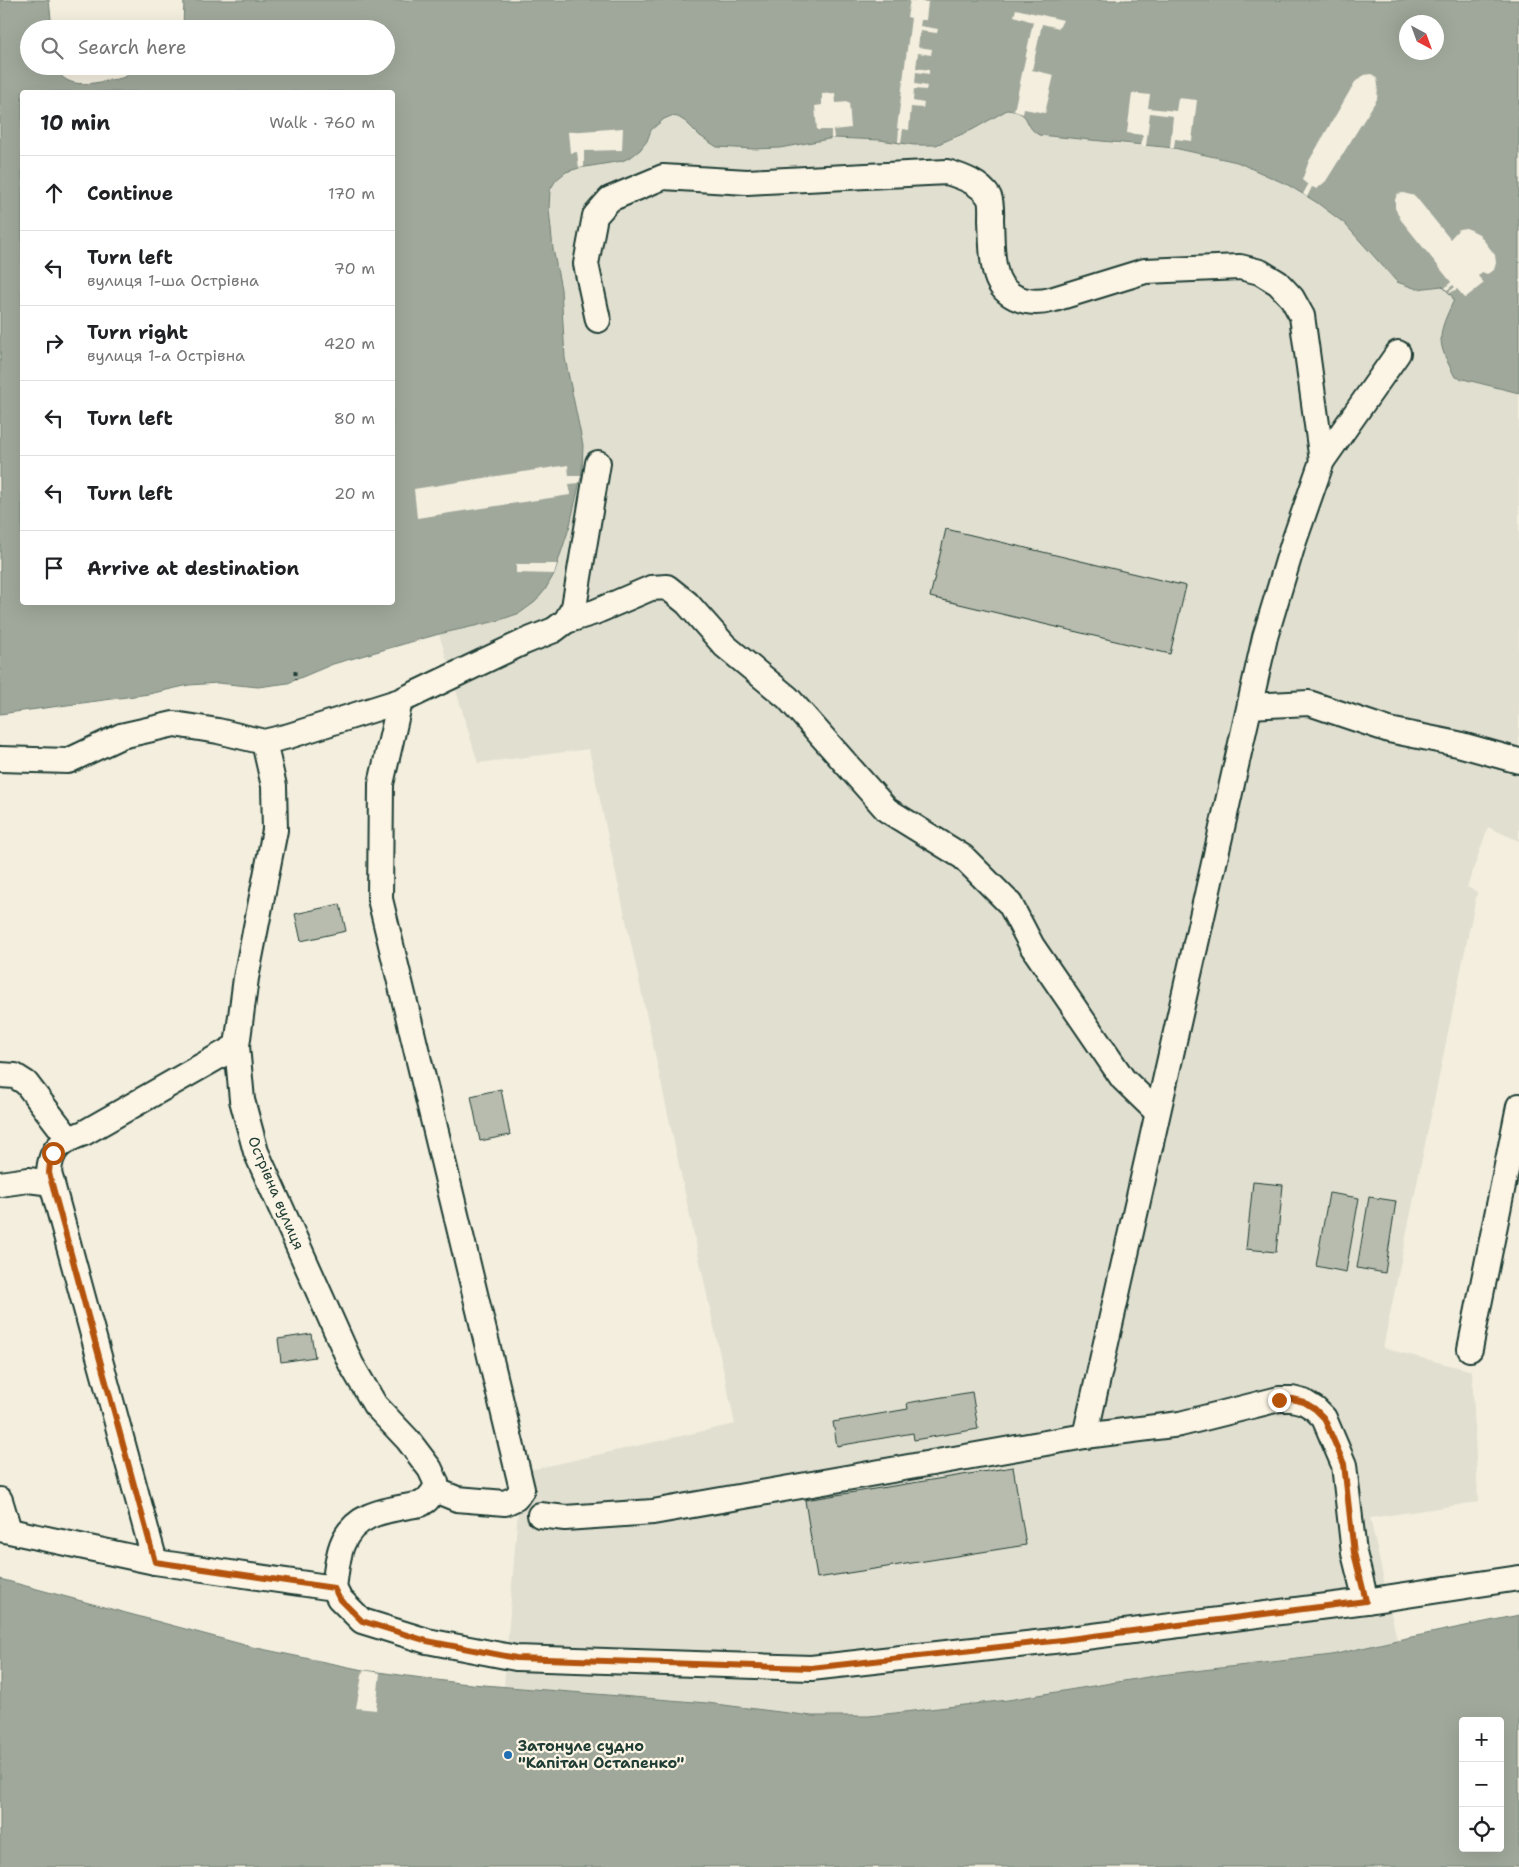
<!DOCTYPE html>
<meta charset="utf-8">
<style>
:root{--surface:#fff;--page:#f6f6f6;--text:#202124;--muted:#757577;--line:#e0e0e0}
body{margin:0;font-family:"Shantell Sans",sans-serif;background:var(--page);color:var(--text)}
.controls{position:absolute;right:15px;bottom:15px;display:grid;overflow:hidden;border-radius:5px;box-shadow:0 5px 20px #0002}
.controls button{width:45px;height:45px;display:grid;place-items:center;padding:0;border:0;border-bottom:1px solid var(--line);background:var(--surface);color:var(--text);font:25px sans-serif}
.compass{position:absolute;left:1399px;top:15px;width:45px;height:45px;border-radius:50%;background:var(--surface);box-shadow:0 5px 20px #0002;rotate:139deg}
.stop{position:absolute;width:15px;height:15px;margin:-11px;border:4px solid #b45309;border-radius:50%;background:#fff}
.stop.end{background:#b45309;border-color:#fff;box-shadow:0 1px 5px #0008}
.list{margin:0;padding:0;list-style:none}
h2{display:flex;justify-content:space-between;align-items:center;height:65px;margin:0;padding:0 20px;font-size:21px}
h2 small{font-size:16px;font-weight:400;color:var(--muted)}
.list li{display:grid;grid-template-columns:32px 1fr auto;gap:15px;align-items:center;box-sizing:border-box;height:75px;padding:0 20px;border-top:1px solid var(--line)}
.list b{display:block;font-size:19px;white-space:nowrap}
.list p{margin:0;font-size:16px;white-space:nowrap;color:var(--muted)}
.list em{font-size:16px;font-style:normal;color:var(--muted)}
.icon{flex:none;width:28px;height:28px;fill:none;stroke:currentColor;stroke-width:2;stroke-linecap:round;stroke-linejoin:round}
.map{position:relative;flex:none;width:1519px;height:1867px;overflow:hidden}
.search{position:absolute;background:var(--surface);box-shadow:0 5px 20px #0002;left:20px;top:20px;width:375px;height:55px;display:flex;align-items:center;gap:12px;box-sizing:border-box;padding:0 18px;border-radius:28px;color:var(--muted);font-size:19px}
.panel{position:absolute;background:var(--surface);box-shadow:0 5px 20px #0002;left:20px;top:90px;width:375px;height:515px;border-radius:5px}
.map>svg:first-child{display:block}
</style>
<div class="map">
<svg width="1519" height="1867" viewBox="0 0 1519 1867">
<rect width="100%" height="100%" fill="#f3eede"/>
<filter id="ink" filterUnits="userSpaceOnUse"><feTurbulence type="fractalNoise" baseFrequency=".02" numOctaves="2"/><feDisplacementMap in="SourceGraphic" scale="10" xChannelSelector="R" yChannelSelector="G"/><feConvolveMatrix kernelMatrix="1 2 1 2 8 2 1 2 1" color-interpolation-filters="sRGB"/></filter>
<g filter="url(#ink)">
<polygon fill="#e1dfd0" points="1006,110 1023,114 1026,117 1029,127 1116,144 1174,148 1237,162 1288,185 1316,202 1344,223 1397,282 1417,289 1442,286 1451,295 1454,300 1443,327 1455,377 1519,393 1519,841 1488,827 1467,887 1477,892 1383,1348 1472,1371 1478,1502 1370,1518 1397,1640 1332,1655 1160,1675 1008,1700 869,1716 812,1716 707,1703 504,1687 521,1472 735,1424 589,749 478,763 439,634 497,621 520,613 554,574 576,500 582,472 583,445 565,358 561,289 553,249 549,209 550,190 556,180 566,172 579,168 622,161 647,141 651,130 657,124 664,118 671,116 678,117 687,122 754,149 780,148 834,138 880,140 914,145 948,141 972,130"/>
<g fill="#a0a89b" stroke="#6c7d72" fill-rule="evenodd">
<path d="M0,0H49L52,29H29V66H56C63,90 92,84 110,80C118,79 127,78 131,72V66H144L147,69L165,66H386V29H183L184,0H1519V393L1455,377C1437,342 1436,337 1454,300L1451,295L1442,286L1417,289L1397,282L1344,223L1316,202L1288,185L1237,162L1174,148L1039,135C1021,124 1034,113 1007,110L972,130L936,145H914L880,140L834,138L780,148L754,149L717,147L700,136L686,122L678,117L671,116L664,119L651,130L647,141L640,150L631,157L622,161L579,168L566,172L556,180L550,190L549,209L553,249L561,289L565,358L583,445L582,472L570,525L554,574L545,590L535,602L520,613L497,621L439,634L333,664L288,683L258,687L218,683L189,685L149,694L0,714ZM1406,22H1436V52H1406ZM22,92H392V602H22Z"/>
<path d="M0,1579L252,1647L363,1670L459,1683L707,1703L812,1716H869L1008,1700L1160,1675L1332,1655L1397,1640L1519,1615V1867H0ZM1463,1721H1500V1848H1463Z"/>
</g>
<g fill="#f3eede">
<polygon points="910,0 928,2 926,20 921,20 920,26 938,29 937,33 920,31 918,47 932,49 931,55 918,53 916,68 929,70 929,74 916,72 915,84 927,86 926,90 914,89 913,101 924,103 923,108 911,107 909,130 903,129 901,142 898,142 899,129 897,128 911,18 907,17"/>
<polygon points="1016,9 1063,20 1059,28 1042,24 1032,70 1054,75 1045,113 1024,109 1023,114 1014,111 1033,22 1014,16"/>
<polygon points="1372,74 1377,78 1378,86 1377,99 1326,181 1317,189 1312,187 1307,197 1303,194 1308,185 1302,180 1309,161 1355,82 1364,75"/>
<polygon points="835,93 836,103 849,102 851,128 833,130 834,138 831,139 831,130 817,130 815,106 822,105 822,94"/>
<polygon points="1132,93 1150,95 1148,108 1176,111 1178,98 1197,100 1192,141 1175,139 1174,148 1170,148 1173,116 1150,113 1146,146 1141,146 1143,135 1127,133"/>
<polygon points="623,128 622,150 584,151 584,167 579,168 577,152 570,153 568,132"/>
<polygon points="1403,193 1415,196 1450,239 1459,229 1466,228 1471,230 1479,234 1495,255 1496,263 1494,270 1487,274 1482,272 1478,276 1484,283 1465,298 1457,289 1450,293 1449,292 1455,287 1453,285 1447,290 1445,288 1451,282 1401,220 1395,208 1395,200 1397,194"/>
<polygon points="568,465 569,476 581,476 579,483 569,484 570,495 417,518 414,489"/>
<polygon points="516,564 557,564 554,574 516,573"/>
<polygon points="363,1670 380,1673 376,1710 356,1708"/>
</g>
<g fill="#b8bcae" stroke="#1f3d34">
<polygon points="946,529 1186,586 1170,654 930,597"/>
<polygon points="340,904 346,931 301,941 295,914"/>
<polygon points="501,1089 510,1135 480,1141 471,1096"/>
<polygon points="1253,1182 1283,1185 1276,1252 1246,1249"/>
<polygon points="1329,1193 1359,1198 1346,1272 1316,1266"/>
<polygon points="1369,1197 1396,1201 1385,1273 1357,1268"/>
<polygon points="311,1334 315,1357 281,1362 278,1339"/>
<polygon points="972,1392 978,1429 914,1440 913,1433 837,1446 833,1422 908,1409 907,1403"/>
<polygon points="1013,1467 1026,1545 817,1578 805,1500"/>
</g>
<g fill="none" stroke-linecap="round" stroke-linejoin="round">
<defs>
<g id="minor">
<path d="M598,320L586,264L595,216L610,199L663,177L747,182L947,172C963,177 980,183 989,197C992,203 991,214 991,220C992,236 991,254 995,270C1000,297 1026,306 1051,300L1145,271L1240,267L1260,272L1278,283L1292,298L1302,316L1322,461"/>
<polyline points="566,621 595,612 651,588 667,587 687,603 725,646 788,698 887,810 963,857 1010,904 1032,946 1123,1079 1157,1112"/>
<polyline points="400,701 381,784 380,899 522,1489 516,1498 505,1503 457,1499 435,1490"/>
<polyline points="1250,706 1309,703 1389,730 1458,744 1519,761"/>
<polyline points="264,742 274,786 275,830 246,978 237,1046 242,1100 256,1152 351,1364 375,1405 408,1440 430,1469 436,1482 435,1490"/>
<polyline points="0,759 68,761 121,736 174,724 218,731 264,742 289,736 400,701 524,642 554,630 566,621 574,607 598,463"/>
<polyline points="0,1075 15,1076 26,1083 69,1139"/>
<polyline points="0,1184 28,1180 52,1183"/>
<polyline points="1470,1349 1519,1106"/>
<polyline points="1085,1436 1265,637 1293,544 1322,461 1398,353"/>
<polyline points="0,1500 9,1530"/>
<polyline points="540,1515 565,1518 653,1512 1085,1436 1180,1424 1279,1399 1292,1399 1304,1402 1315,1409 1324,1418 1344,1465 1354,1553 1366,1601"/>
<polyline points="0,1529 155,1562 334,1588"/>
<path d="M155,1562L49,1173C50,1148 62,1141 84,1133L237,1046"/>
<polyline points="334,1588 339,1598 362,1621 427,1641 516,1658 811,1668 1062,1640 1366,1601 1519,1578"/>
<path d="M334,1588C336,1574 337,1558 342,1545C355,1511 390,1510 421,1504L427,1500L435,1490"/>
</g>
</defs>
<use href="#minor" stroke="#1f3d34" stroke-width="28"/>
<polyline stroke="#1f3d34" stroke-width="3" stroke-dasharray="4 4" stroke-linecap="butt" points="295,671 295,680"/>
<use href="#minor" stroke="#fcf5e5" stroke-width="24"/>
</g>
</g>
<g fill="none" stroke-linecap="round" stroke-linejoin="round" filter="url(#ink)">
<polyline stroke="#b45309" stroke-width="6" points="53,1153 50,1162 49,1173 155,1562 334,1588 339,1598 362,1621 427,1641 516,1658 811,1668 1062,1640 1366,1601 1354,1553 1344,1464 1324,1418 1315,1409 1304,1402 1292,1399 1279,1400"/>
</g>
<circle fill="#1f6fb2" stroke="#fcf5e5" stroke-width="2" cx="508" cy="1755" r="5"/>
<g text-anchor="middle" stroke-width="4.5" stroke-linejoin="round" paint-order="stroke">
<g font-size="15" fill="#1f3d34" stroke="#fcf5e5">
<text transform="translate(276 1193) rotate(67)" y="5">Острівна вулиця</text>
</g>
<g font-size="15" font-weight="bold" fill="#1f3d34" stroke="#fcf5e5" text-anchor="start">
<text x="518" y="1751">Затонуле судно<tspan x="518" dy="17">"Капітан Остапенко"</tspan></text>
</g>
</g>
</svg>
<div class="controls">
<button>+</button>
<button>−</button>
<button><svg class="icon" aria-label="locate" viewBox="0 0 24 24"><circle cx="12" cy="12" r="6"/><path d="M12 2v4M12 18v4M2 12h4M18 12h4"/></svg></button>
</div>
<svg class="compass" viewBox="-18 -18 36 36"><path d="M0-13l5 13h-10z" fill="#e53935"/><path d="M0 13l5-13h-10z" fill="#757577"/></svg>
<div class="stop" style="left:53px;top:1153px"></div>
<div class="stop end" style="left:1279px;top:1400px"></div>
<div class="search"><svg class="icon" aria-label="search" viewBox="0 0 24 24"><circle cx="10" cy="10" r="6"/><path d="M15 15l6 6"/></svg>Search here</div>
<section class="panel">
<h2>10 min<small>Walk · 760 m</small></h2>
<ul class="list">
<li><svg class="icon" aria-label="ahead" viewBox="0 0 24 24"><path d="M12 20V5M6 11l6-6 6 6"/></svg><div><b>Continue</b></div><em>170 m</em></li>
<li><svg class="icon" aria-label="left" viewBox="0 0 24 24"><path d="M17 20v-9H6M10 6l-5 5 5 5"/></svg><div><b>Turn left</b><p>вулиця 1-ша Острівна</p></div><em>70 m</em></li>
<li><svg class="icon" aria-label="right" viewBox="0 0 24 24"><path d="M7 20v-9h11M14 6l5 5-5 5"/></svg><div><b>Turn right</b><p>вулиця 1-а Острівна</p></div><em>420 m</em></li>
<li><svg class="icon" aria-label="left" viewBox="0 0 24 24"><path d="M17 20v-9H6M10 6l-5 5 5 5"/></svg><div><b>Turn left</b></div><em>80 m</em></li>
<li><svg class="icon" aria-label="left" viewBox="0 0 24 24"><path d="M17 20v-9H6M10 6l-5 5 5 5"/></svg><div><b>Turn left</b></div><em>20 m</em></li>
<li><svg class="icon" aria-label="arrive" viewBox="0 0 24 24"><path d="M6 21V4h12l-3 4 3 4H6"/></svg><div><b>Arrive at destination</b></div></li>
</ul>
</section>
</div>
